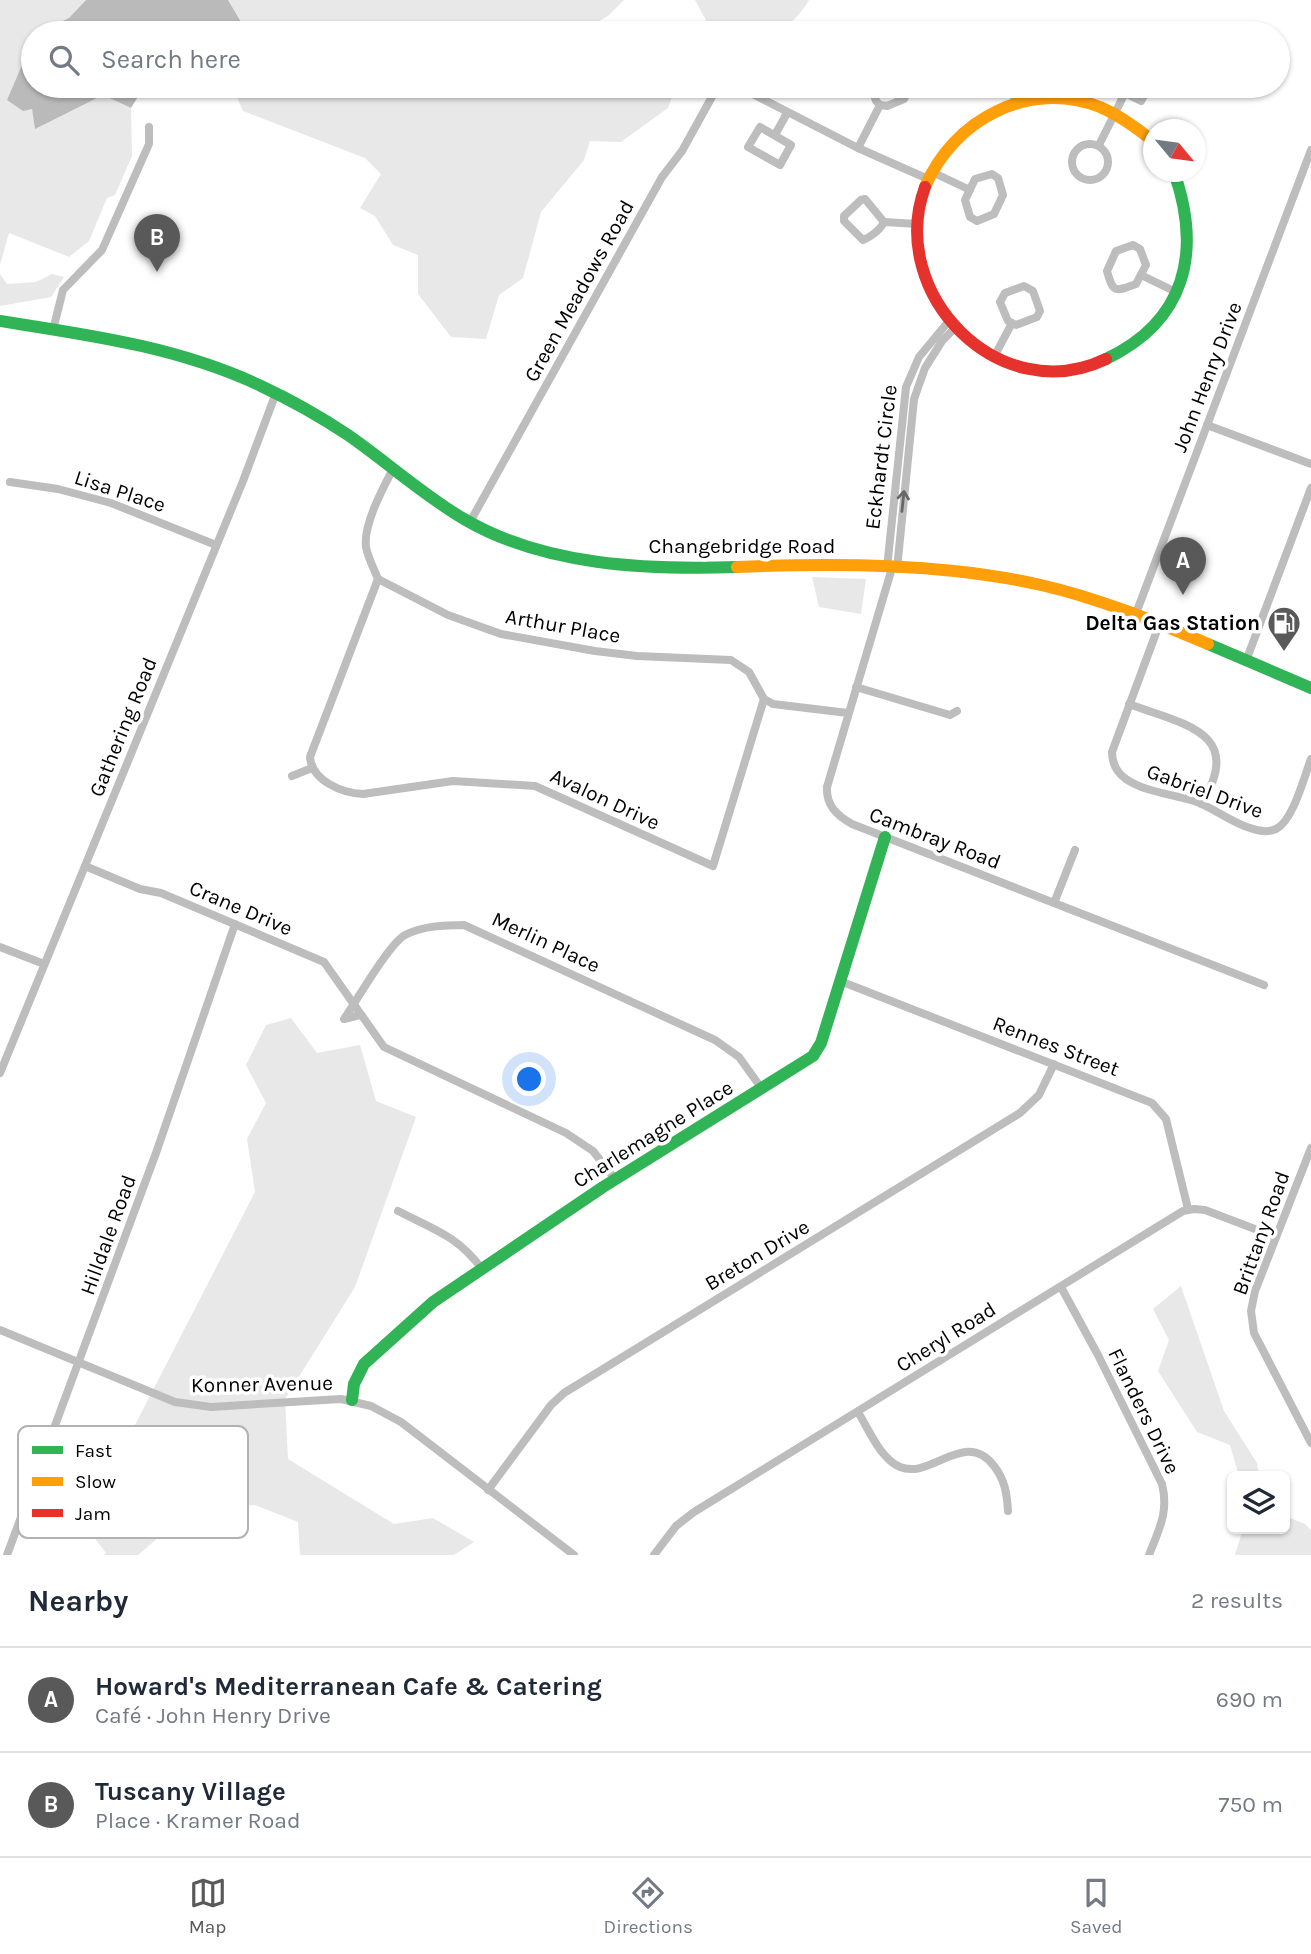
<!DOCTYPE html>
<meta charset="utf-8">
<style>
:root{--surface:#fff;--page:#f2f2f3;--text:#1f2937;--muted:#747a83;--line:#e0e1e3;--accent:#595959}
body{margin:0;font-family:Karla,sans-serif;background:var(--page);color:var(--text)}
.controls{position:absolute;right:21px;bottom:21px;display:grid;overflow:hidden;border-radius:10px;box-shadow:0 2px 5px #0004}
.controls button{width:63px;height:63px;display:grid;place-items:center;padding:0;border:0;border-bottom:2px solid var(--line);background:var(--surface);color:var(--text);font:35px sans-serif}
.compass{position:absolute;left:1143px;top:119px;width:63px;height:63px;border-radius:50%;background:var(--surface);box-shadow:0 2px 5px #0004;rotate:119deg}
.you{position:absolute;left:530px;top:1080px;width:24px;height:24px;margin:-18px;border:5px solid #fff;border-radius:50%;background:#1a73e8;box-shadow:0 0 0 10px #1a73e833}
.badge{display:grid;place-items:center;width:46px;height:46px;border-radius:50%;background:var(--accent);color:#fff;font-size:23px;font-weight:700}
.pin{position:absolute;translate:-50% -58px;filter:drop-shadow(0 2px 4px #0008)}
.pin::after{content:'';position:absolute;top:37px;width:24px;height:21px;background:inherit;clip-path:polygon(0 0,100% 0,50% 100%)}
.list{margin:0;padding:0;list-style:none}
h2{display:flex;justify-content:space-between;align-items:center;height:91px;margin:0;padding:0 28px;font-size:30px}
h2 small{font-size:23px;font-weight:400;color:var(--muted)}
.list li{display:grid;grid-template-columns:46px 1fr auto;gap:21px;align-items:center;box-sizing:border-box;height:105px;padding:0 28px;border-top:2px solid var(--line)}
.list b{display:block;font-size:26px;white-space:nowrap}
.list p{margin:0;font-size:23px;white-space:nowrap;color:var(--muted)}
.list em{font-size:23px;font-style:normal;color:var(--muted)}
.icon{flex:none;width:38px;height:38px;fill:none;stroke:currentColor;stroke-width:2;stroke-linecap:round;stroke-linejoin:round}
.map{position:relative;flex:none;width:1311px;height:1555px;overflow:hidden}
.search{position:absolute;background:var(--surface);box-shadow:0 2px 5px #0004;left:21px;right:21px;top:21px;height:77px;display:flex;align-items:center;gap:18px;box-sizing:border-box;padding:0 24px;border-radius:38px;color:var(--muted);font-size:26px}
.sheet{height:301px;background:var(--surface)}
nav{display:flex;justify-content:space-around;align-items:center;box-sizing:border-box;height:98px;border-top:2px solid var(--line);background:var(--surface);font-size:19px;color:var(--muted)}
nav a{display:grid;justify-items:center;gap:4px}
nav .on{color:var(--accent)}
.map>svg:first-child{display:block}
</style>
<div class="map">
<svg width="1311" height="1555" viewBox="0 0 1311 1555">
<rect width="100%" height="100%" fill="#fff"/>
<g fill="#e8e8e8">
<polygon points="0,0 86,0 69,18 33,33 33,39 7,100 32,108 35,128 103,95 131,108 132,156 115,195 107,198 89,241 69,257 9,233 0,265"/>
<polygon points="228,0 624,0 608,16 587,28 588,33 240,33 243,24"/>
<path d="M695,0H809C785,42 755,33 713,33Z"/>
<polygon points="232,86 676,86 668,108 621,142 590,141 584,160 541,212 523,278 499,295 486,339 451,337 418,294 418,255 393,245 375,216 360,208 381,174 365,158 243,111"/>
<polygon points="0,274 7,284 36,282 52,274 64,277 51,297 0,306"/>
<polygon points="812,577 866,579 861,614 819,607"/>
<polygon points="291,1018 317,1053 360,1045 376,1101 416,1117 355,1287 285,1399 288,1459 394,1524 433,1518 474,1542 454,1555 300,1555 298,1522 255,1505 193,1508 138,1555 104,1555 106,1553 93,1536 118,1458 255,1192 247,1139 266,1103 246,1065 266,1025"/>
<polygon points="1181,1286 1224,1411 1257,1463 1259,1476 1239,1476 1230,1445 1197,1432 1158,1371 1169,1340 1153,1309"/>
<polygon points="1285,1516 1305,1524 1311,1530 1311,1555 1235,1555 1243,1529 1285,1529"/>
</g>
<g fill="#bababa">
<polygon points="86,0 228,0 243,25 240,33 36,33 69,18"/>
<polygon points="33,39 33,86 182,86 169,97 150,87 144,87 131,108 103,95 35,129 32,109 23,111 7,100"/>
</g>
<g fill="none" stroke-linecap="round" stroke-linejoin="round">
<g stroke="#bdbdbd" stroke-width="8">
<polyline points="728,86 737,86 858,148 928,179"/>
<polyline points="871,86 876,101 880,105"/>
<polyline points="995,86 996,88 1003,86"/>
<polyline points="1010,86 1016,103"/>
<polyline points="1111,86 1141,101 1149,86"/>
<polyline points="880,105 887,106 904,99 908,91 906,86"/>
<polygon points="760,127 791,145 780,165 748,147"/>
<polyline points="775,135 787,113"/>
<circle cx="1090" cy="162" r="18"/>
<polyline points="1099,145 1125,93"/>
<polyline points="858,148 880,105"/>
<polyline points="932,172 970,190"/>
<polygon points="992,174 998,178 1003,195 994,214 977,221 970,217 965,200 975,179"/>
<path d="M865,199L884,222C881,229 871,237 863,240L844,221V216L861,200Z"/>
<polyline points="884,222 917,224"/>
<path d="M1133,245L1140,249L1146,265L1136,284C1115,292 1113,293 1107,271L1116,251Z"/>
<polyline points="1141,275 1176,292"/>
<polygon points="1024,286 1033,291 1040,311 1037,317 1016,325 1008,321 1000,302 1005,293"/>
<polyline points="53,330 63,290 102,250 149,144 149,127"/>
<polyline points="994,357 1012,323"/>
<polyline points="1207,425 1311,464"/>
<path d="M393,469C383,488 363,525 366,547C368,558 374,569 378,579L448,615L501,634L595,651L637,656L731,660L749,672L764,699L773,704L848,713"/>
<polyline points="10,482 58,489 111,503 216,545"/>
<polyline points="470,522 662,177 682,151 713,95 719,87 726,86"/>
<polyline points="887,568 906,387 919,357 948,322"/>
<path d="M892,568L827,787C826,805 836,815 852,824L1264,985"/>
<polyline points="897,569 914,399 925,368 942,341 954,329"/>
<path d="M378,579L310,757C312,781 342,793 363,794L453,781L535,786L713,866L764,699"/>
<polyline points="1135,616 1311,150"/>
<path d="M1159,625L1112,752C1112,763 1116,772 1126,779C1146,793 1175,794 1197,802C1215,809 1231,822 1250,828C1258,831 1267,833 1276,829C1293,821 1304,777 1311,759"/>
<polyline points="1246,661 1311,488"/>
<polyline points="856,687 950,715 957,711"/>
<path d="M1129,704C1182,724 1247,732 1201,804"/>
<polyline points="292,776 312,768"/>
<polyline points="85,866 140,889 161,893 324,962 384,1047 566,1133 593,1151 615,1179"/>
<polyline points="1054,903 1075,850"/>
<polyline points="0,947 44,964"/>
<polyline points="840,981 1152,1103 1166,1119 1188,1209"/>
<path d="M360,1015L344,1019C357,1000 389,944 405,935C423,926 444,925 464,925L715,1040L739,1057L762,1089"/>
<polyline points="0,1073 243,481 276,393"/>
<polyline points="1311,1148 1255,1291 1251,1311 1254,1333 1311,1443"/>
<path d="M398,1211C433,1229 458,1236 482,1269"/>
<path d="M1061,1287L1098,1355L1162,1484C1169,1512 1159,1529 1149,1555"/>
<polyline points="0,1330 175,1402 211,1407 341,1399 371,1406 401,1422 574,1555"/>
<path d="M858,1412C869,1430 880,1458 900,1467C931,1480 965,1428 994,1466C1005,1480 1007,1494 1008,1511"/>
<polyline points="488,1490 551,1405 564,1393 1020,1113 1039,1095 1054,1064"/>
<polyline points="7,1555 156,1153 235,924"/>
<polyline points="654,1555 676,1526 694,1512 1183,1211 1194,1209 1205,1210 1276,1237"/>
</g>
<g stroke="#30b455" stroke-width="12">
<path d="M0,321C89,335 179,347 261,386C291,400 321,417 348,435C387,462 423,495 464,519C544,566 647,570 737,567"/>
<path d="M1106,359C1186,321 1202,252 1174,172"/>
<polyline points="1208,644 1311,688"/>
<polyline points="352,1400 354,1384 364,1364 433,1302 603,1187 813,1056 821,1043 885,837"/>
</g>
<g stroke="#ff9f0a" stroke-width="12">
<path d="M925,187C953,120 1029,79 1100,107C1121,116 1137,128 1154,142"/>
<path d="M737,567C836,563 943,563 1041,585C1098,598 1154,621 1208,644"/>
</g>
<path stroke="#e5322d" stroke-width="12" d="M925,187C886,294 1000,410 1106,359"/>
</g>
<defs><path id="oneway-shaft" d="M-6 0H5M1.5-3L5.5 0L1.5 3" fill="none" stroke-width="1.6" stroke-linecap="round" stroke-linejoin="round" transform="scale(1.75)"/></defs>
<use stroke="#686868" href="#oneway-shaft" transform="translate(903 501) rotate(-84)"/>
<defs>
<symbol id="fuel-pin" viewBox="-11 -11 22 30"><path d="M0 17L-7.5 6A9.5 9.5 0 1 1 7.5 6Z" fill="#595959" stroke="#fff"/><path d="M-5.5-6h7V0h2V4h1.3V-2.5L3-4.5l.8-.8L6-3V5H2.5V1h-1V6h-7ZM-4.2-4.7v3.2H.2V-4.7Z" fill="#fff"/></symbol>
</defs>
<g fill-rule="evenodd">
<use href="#fuel-pin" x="1265" y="604" width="38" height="52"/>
</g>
<g text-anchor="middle" stroke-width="7" stroke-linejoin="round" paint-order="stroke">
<g font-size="21" fill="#000" stroke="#fff">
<text transform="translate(579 291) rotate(-61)" y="7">Green Meadows Road</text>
<text transform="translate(1207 377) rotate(-69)" y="7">John Henry Drive</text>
<text transform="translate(881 457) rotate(-83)" y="7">Eckhardt Circle</text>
<text transform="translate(120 491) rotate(18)" y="7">Lisa Place</text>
<text x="742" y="553">Changebridge Road</text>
<text transform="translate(563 626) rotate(10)" y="7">Arthur Place</text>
<text transform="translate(123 727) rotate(-68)" y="7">Gathering Road</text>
<text transform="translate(1205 791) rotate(20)" y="7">Gabriel Drive</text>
<text transform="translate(605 799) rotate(25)" y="7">Avalon Drive</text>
<text transform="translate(935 838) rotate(21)" y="7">Cambray Road</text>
<text transform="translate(241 908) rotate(23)" y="7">Crane Drive</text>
<text transform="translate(546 942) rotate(25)" y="7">Merlin Place</text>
<text transform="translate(1056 1046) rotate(21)" y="7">Rennes Street</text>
<text transform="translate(653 1134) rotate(-32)" y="7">Charlemagne Place</text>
<text transform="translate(1261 1233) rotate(-70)" y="7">Brittany Road</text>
<text transform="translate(108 1235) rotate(-70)" y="7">Hilldale Road</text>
<text transform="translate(757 1255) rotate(-31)" y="7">Breton Drive</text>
<text transform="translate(946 1337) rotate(-32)" y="7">Cheryl Road</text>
<text transform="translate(262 1384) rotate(-1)" y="7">Konner Avenue</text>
<text transform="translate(1144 1411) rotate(64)" y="7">Flanders Drive</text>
</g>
<g font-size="21" font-weight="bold" fill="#000" stroke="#fff" text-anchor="end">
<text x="1260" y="630">Delta Gas Station</text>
</g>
</g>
<rect x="18" y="1426" width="230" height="112" rx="10" fill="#fff" stroke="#b2b2b2" stroke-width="2"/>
<rect x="32" y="1446" width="31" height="8" fill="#30b455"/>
<rect x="32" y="1477" width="31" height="9" fill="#ff9f0a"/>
<rect x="32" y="1509" width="31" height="8" fill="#e5322d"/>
<g font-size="19" fill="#000">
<text x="75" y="1457">Fast</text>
<text x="75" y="1488">Slow</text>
<text x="75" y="1520">Jam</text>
</g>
</svg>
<div class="controls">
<button><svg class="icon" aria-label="layers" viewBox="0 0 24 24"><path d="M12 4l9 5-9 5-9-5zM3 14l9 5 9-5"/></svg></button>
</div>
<svg class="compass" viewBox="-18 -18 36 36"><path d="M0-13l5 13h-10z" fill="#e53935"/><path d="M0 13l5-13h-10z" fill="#747a83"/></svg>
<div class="you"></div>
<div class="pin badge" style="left:1183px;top:595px">A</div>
<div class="pin badge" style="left:157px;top:272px">B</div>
<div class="search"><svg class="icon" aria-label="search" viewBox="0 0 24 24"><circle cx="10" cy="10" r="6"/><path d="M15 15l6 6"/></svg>Search here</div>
</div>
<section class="sheet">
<h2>Nearby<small>2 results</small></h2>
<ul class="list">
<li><span class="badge">A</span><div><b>Howard's Mediterranean Cafe &amp; Catering</b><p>Café · John Henry Drive</p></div><em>690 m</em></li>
<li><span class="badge">B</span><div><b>Tuscany Village</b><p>Place · Kramer Road</p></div><em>750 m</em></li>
</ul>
</section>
<nav>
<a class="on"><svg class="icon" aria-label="map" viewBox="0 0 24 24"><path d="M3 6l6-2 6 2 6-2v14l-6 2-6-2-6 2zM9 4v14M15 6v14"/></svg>Map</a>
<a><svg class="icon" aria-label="directions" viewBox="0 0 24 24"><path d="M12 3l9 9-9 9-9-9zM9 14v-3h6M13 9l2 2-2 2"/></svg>Directions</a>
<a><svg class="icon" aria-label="saved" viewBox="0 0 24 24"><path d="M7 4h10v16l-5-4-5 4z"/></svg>Saved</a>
</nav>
